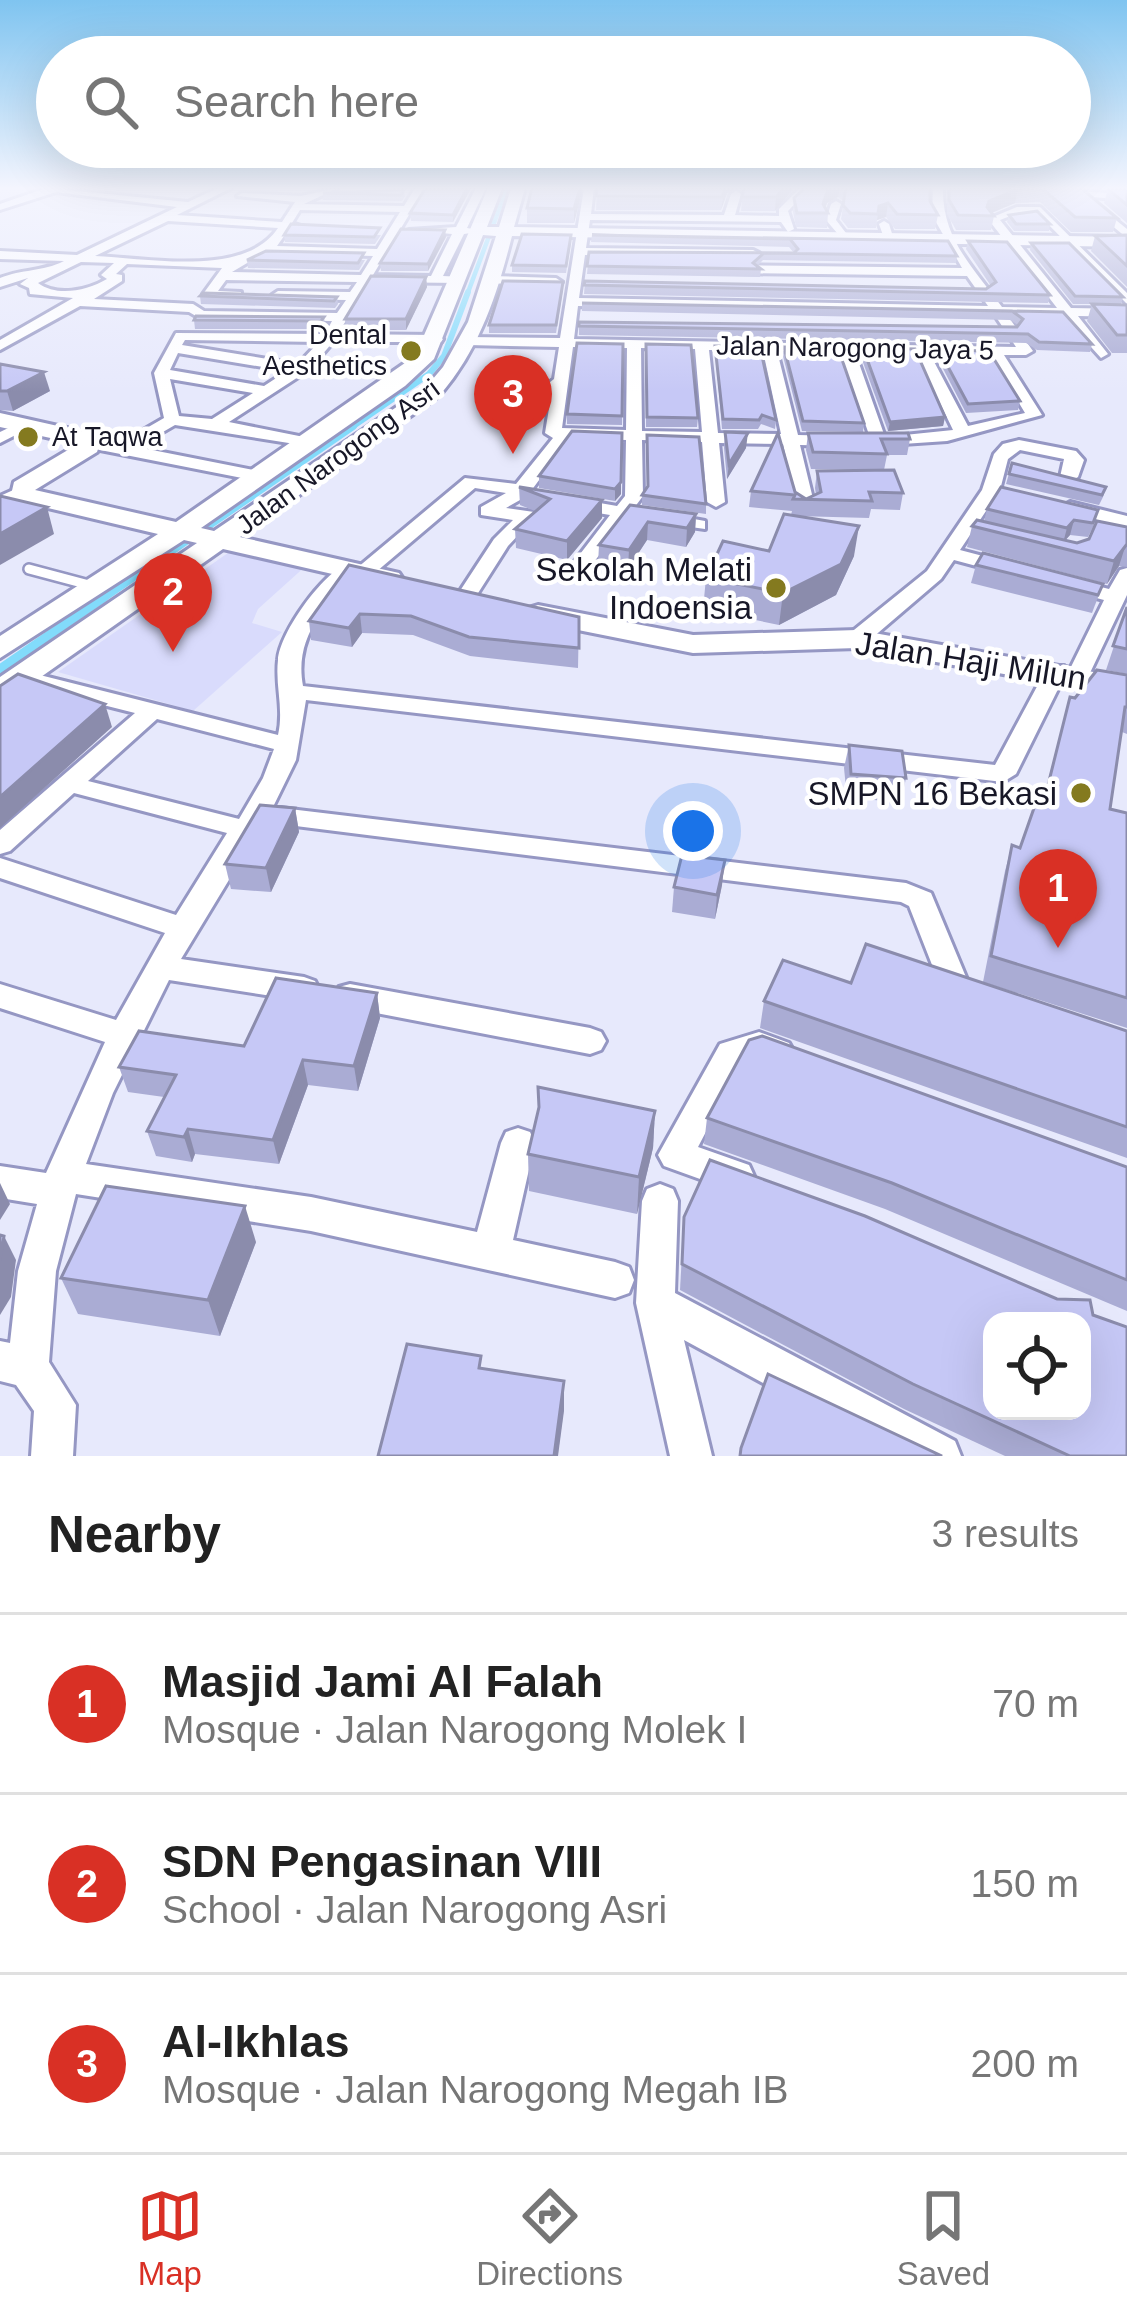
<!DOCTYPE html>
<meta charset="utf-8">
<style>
:root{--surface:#fff;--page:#f2f2f2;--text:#222;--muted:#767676;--line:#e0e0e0;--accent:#d93025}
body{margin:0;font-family:Arial,sans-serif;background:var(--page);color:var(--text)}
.controls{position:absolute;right:36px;bottom:36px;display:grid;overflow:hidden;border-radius:24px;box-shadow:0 12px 48px #0002}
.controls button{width:108px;height:108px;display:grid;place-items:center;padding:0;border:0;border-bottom:3px solid var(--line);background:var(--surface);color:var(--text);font:60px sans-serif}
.you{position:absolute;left:693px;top:831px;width:42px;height:42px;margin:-30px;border:9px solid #fff;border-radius:50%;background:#1a73e8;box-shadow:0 0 0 18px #1a73e833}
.badge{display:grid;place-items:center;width:78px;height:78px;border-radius:50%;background:var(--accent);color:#fff;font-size:39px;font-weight:700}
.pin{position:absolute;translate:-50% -99px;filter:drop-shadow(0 3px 6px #0008)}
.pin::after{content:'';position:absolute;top:63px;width:42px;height:36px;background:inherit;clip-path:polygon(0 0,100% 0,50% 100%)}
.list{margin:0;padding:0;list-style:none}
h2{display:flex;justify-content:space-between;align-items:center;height:156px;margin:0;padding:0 48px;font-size:51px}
h2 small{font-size:39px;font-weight:400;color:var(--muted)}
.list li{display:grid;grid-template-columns:78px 1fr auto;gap:36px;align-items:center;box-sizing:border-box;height:180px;padding:0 48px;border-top:3px solid var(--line)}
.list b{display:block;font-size:45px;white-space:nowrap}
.list p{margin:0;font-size:39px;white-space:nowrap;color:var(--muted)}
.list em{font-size:39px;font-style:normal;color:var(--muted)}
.icon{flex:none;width:66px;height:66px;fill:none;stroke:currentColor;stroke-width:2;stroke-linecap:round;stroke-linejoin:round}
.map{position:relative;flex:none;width:1127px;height:1456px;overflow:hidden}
.search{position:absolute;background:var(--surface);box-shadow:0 12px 48px #0002;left:36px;right:36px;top:36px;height:132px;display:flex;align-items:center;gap:30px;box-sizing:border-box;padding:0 42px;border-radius:66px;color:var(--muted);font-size:45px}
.sheet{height:696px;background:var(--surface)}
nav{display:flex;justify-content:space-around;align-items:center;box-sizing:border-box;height:168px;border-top:3px solid var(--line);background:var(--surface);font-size:33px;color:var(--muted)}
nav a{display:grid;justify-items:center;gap:6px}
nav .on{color:var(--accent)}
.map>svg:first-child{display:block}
</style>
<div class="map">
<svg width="1127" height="1456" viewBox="0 0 1127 1456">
<rect width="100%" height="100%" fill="#e7e9fc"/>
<polygon fill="#d9dbfc" points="235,548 308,564 258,609 252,623 282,632 193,711 58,672"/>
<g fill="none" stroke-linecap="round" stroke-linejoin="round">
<polyline stroke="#82dbfb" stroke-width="4.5" points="467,295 507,188"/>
<polyline stroke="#82dbfb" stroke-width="6" points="349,429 429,374 444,356 468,292"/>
<polyline stroke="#82dbfb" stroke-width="8" points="99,601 353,426"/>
<polyline stroke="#82dbfb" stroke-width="9" points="0,669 103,598"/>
<defs>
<polyline id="lane" points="29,569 93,586"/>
<g id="street">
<path d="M46,188L188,202L218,188H231L177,215L282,222L295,202L237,196L242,193L301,196L338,188L304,204L404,206L415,188H425L373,275L431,276L452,234L409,230L456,227L476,188H486L467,228L484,231L464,234L443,276L462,277V283L369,282L338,334L436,335L443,339L441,342H333L309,370L229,422L314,439V447L175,425L137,447L268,473L271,477L262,482L90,448L82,443L90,438L119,444L164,418L154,373L176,333L325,334L332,321L201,319L189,312L80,306L0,350V340L73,298L30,294L29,288L20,284L28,278L0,287V278C22,269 42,272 64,261L0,259V251L77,255L177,207L56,192L0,210V204ZM300,210L400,212L377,249L277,246L289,229L301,226L292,223ZM168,221L278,228C245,278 147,258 95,256ZM264,253L373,256L361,275L232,272ZM81,262L114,263L101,275L107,279C86,291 57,297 38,283ZM127,264L222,268L203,294L209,298H241V292L218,291L226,280L357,282L350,292L278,291L272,295L278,299L346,300L337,313L204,311L193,304L94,299L122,281V275L116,274ZM185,340L319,342L298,364L182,345ZM178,353L287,371L264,386L170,370ZM170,379L253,393L212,419L179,416Z"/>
<path d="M584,188H594L591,214L724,215L731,194L736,191L741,194L735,215L779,216V209L800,188H810L788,211L794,229L788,232L781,222L590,220L586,248L753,250L759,253L753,256L585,255L579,298L988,306L967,276L733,273L727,269L733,265L962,268L932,215L933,188H943C942,239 973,267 1002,307L1057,308L988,219L1017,207H1040L1127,293V304L1037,213H1018L1000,220L1071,308L1127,309V317L1078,316L1108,354L1101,358L1063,316L1007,315L1033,351L1026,355H1004L1042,415L947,441L873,446L840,352L777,351L798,435L839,436L847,441L839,446L800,445L815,507L812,511L806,512L797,507L783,444L719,443L725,502L716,507L707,502L702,442L642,440L643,496L634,508L705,521V529L627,518L591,566L584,568L574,562L610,515L520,500L506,508L534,512L536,516L508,546L473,601L466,603L456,597L494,539L513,520L481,515V507L506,493L475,488L370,577L354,574C324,607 294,638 303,686L995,765L1048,666H1064L1067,671L1016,774L1003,782L306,700L296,760L273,807L906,883L931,893L968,982L980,987L984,996L980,1005L969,1008L945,998L909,906L901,902L264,822L181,959L304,977L315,981L319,989L315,997L304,1001L169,980L113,1093L86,1164L311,1197L477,1232L501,1143L506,1132L518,1128L530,1132L535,1143L513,1240L615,1262L629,1267L634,1280L629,1293L615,1298L311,1231L76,1194L56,1271L49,1362L76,1405L73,1456H31L34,1411L16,1385L0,1381V1341L10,1343L18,1271L37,1204L0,1198V1166L46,1173L105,1042L0,1008V984L116,1020L165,933L0,878V858L176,915L227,833L74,793L10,851L0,854V830L135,713L12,682L9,677L20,670L278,735C284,708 275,686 278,660C280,632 323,573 348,563L357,568L465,478L516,484L553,438L545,433L551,396L516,423L502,420L554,379L559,347L468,345L461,341L468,337L560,338ZM578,306L994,314L1016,347L574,339ZM573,347L627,348L626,430L562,428ZM641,348L695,349L702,432L642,431ZM709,350L763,351L781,434L718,433ZM855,352L916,353L953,430L885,437ZM930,354L990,355L1025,413L968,426ZM570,438L626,440L625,496L617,506L531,491ZM157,719L274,749L263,778L239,819L88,781Z"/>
<polygon points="1018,188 1127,194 1127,200 1023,191"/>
<polygon points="1091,200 1127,229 1127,238 1087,205"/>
<polygon points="836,201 841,204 836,220 849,237 843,240 826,220 831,204"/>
<polygon points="884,221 889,224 894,240 884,238 879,224"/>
<polygon points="491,276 556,278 562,282 556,286 487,283"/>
<polygon points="23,421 37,424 0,443 0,432"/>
<polygon points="1019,440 1076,451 1084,460 1078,477 1069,482 1060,477 1064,459 1020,450 1008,459 1000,490 960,550 1017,565 1017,573 1010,575 954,560 941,579 865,644 849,644 846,639 849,634 927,571 982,490 994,454 1003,444"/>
<polygon points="20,487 29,492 26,496 0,509 0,496"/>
<polygon points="1070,502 1127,516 1127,528 1064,511 1061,507"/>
<polygon points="1127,568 1127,595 1089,675 1086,680 1070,680 1067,675 1104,600 1066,590 1063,586 1073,580 1109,589 1120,570"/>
<polygon points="350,984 590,1028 601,1032 606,1041 601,1050 590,1054 350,1008 339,1005 335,996 339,987"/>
<path d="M759,1032L789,1043L794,1052L789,1061C773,1067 760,1058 742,1063L698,1147L749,1165L754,1176L749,1187L736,1192L664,1166L658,1155L720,1044Z"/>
<polygon points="660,1184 673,1189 678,1201 675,1293 955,1441 961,1456 897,1456 684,1340 712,1456 670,1456 636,1303 642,1201 647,1189"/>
</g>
<g id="secondary">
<path d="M488,188H502L487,227H499L511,188H525L514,227L1127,237V247L512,236C497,295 480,348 440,395L240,537L399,573L403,579L399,585L389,587L223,549L11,698L0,701V677L197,543L184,540L0,658V636L158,534L14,500L11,495L14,482L78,444L0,427V413L98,435L101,440L97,452L35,490L176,522L415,356ZM483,235L496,236L468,322L443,367L426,387L214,531L201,528L405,386L434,359Z"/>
<polygon points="538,605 693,635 857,630 1127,678 1127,696 857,648 693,653 528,620 524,614 528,608"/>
</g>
</defs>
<use href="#lane" stroke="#9597c3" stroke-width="14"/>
<use href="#street" stroke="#9597c3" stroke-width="6"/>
<use href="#secondary" stroke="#9597c3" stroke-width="6"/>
<use href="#lane" stroke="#fff" stroke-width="9"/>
<use href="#street" fill="#fff" fill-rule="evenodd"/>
<use href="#secondary" fill="#fff" fill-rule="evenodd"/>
</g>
<g fill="#aaacd4">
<polygon points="462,188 471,188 453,222 411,221 410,213"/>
<polygon points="532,188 583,188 574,223 527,223 527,208"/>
<polygon points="597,188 737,188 727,193 721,210 596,210"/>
<polygon points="739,188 794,188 775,211 741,211 743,191"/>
<polygon points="805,188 930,188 930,201 938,215 935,229 895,229 886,217 877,220 876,228 848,228 841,219 844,201 838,197 827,203 825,208 828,213 827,228 796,227 793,212 794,198"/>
<polygon points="947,188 1081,188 1117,218 1113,232 1071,232 1040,202 1015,203 992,213 994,216 991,230 956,230 947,214"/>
<polygon points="1096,188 1127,188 1127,223 1104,203 1108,189 1123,189"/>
<polygon points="404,190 405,196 402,201 323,200 323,193"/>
<polygon points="1009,215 1050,224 1049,231 1014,231 1007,222"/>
<polygon points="284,235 381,235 375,244 285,242"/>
<polygon points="592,235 948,241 957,256 956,263 763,260 757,266 761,269 760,277 587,274 589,252 794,253 789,247 591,242"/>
<polygon points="1127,235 1127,287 1091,251 1095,236"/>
<polygon points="446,237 428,271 381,271 380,263"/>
<polygon points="968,241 1050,295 1048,303 584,294 585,281 986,289 991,286 966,249"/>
<polygon points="571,242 566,273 512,272 512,265"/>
<polygon points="1031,243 1123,297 1121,304 1127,305 1127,353 1112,353 1087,321 1092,304 1073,304 1030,250"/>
<polygon points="247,260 365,260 359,270 248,268"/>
<polygon points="426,277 427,287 406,330 346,330 345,319"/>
<polygon points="563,289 556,333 489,333 489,325"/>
<polygon points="200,296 337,297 338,304 335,308 201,304"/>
<polygon points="582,303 1063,312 1092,344 1090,352 1037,350 1026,343 579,335 579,322 1017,327 1018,325 1010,320 582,311"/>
<polygon points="324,317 325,325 322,329 195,329 194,320"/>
<polygon points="623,344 622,425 567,424 567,414"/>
<polygon points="646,344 698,418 697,427 646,427"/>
<polygon points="715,346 776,420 775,429 761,424 758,429 722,429"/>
<polygon points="784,347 864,423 863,432 802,431 783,356"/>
<polygon points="863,348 945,417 943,426 888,431 861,357"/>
<polygon points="939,350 1020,401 1018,410 966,413 938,359"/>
<polygon points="0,364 50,391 13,411 0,410"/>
<polygon points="572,431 621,494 615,501 539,488 539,476"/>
<polygon points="725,432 746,448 727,479 724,448"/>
<polygon points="808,433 910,439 907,455 887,455 884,470 903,493 900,510 871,509 869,518 797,516 854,556 836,595 779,625 703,609 706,578 769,551 791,515 792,511 749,507 751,491 795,492 806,499 816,495 815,488 817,471 881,470 811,469 806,450"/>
<polygon points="1012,463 1106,487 1103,497 1099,505 1006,484"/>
<polygon points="519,487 602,500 602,518 567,560 516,548 515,529 535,511 520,505"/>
<polygon points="1001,487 1094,525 1088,537 1070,535 1065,540 1077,543 1127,527 1127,567 1119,566 1107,584 967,547 972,526 984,521 987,509"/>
<polygon points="642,495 706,504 706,514 642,505"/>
<polygon points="630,505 696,514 695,532 686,547 647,540 628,569 598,564 599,545"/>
<polygon points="349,565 579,617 578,668 470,656 413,635 362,633 352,647 311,640 309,621"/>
<polygon points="976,565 1103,584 1092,613 971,583"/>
<polygon points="1127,607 1127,674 1106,670"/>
<polygon points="1127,675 1127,734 1122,732 1110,809 1127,813 1127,1028 983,982 1005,871 1012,845 1020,848 1045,792 1070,697 1075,698"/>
<polygon points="849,745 906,778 901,802 847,798 844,768"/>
<polygon points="295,808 299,832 271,892 231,889 225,864"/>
<polygon points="722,885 715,919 672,912 674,887"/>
<polygon points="851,983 1127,1031 1127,1158 760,1028 764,1001"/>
<polygon points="377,993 380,1018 358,1091 308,1085 279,1164 195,1154 192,1162 156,1156 147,1131 164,1097 128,1092 119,1067 244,1046"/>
<polygon points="655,1111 653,1148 637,1214 529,1191 528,1154"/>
<polygon points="707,1118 1127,1167 1127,1311 885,1209 704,1144"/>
<polygon points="684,1217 1093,1315 1127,1456 1005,1456 904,1409 680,1290"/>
<polygon points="256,1242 220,1336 78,1314 61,1278"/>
</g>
<g fill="#8b8cac">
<polygon points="467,188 471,188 453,222 453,215"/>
<polygon points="580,188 583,188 574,223 574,209"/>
<polygon points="725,188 737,188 727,193 721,210"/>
<polygon points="784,188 794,188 775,211 776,197"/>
<polygon points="831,188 840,188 838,197 827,203 823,213 823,204 828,189"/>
<polygon points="1018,189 1015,203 986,215 989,201"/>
<polygon points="888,203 886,217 877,220 879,206"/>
<polygon points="445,230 446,237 428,271 428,264"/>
<polygon points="426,277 427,287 406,330 406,319"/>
<polygon points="44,372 50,391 13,411 7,391"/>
<polygon points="945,417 943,426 888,431 890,422"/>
<polygon points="748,433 746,448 727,479 729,464"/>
<polygon points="621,482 621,494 615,501 615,489"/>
<polygon points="602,500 602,518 567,560 567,541"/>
<polygon points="47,507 54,534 0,565 0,534"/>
<polygon points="696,514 695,532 686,547 687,528"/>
<polygon points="1074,520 1070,535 1063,543 1067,528"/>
<polygon points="648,522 647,540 628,569 629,550"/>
<polygon points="859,526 854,556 836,595 779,625 783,593"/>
<polygon points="1126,544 1119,566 1107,584 1114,561"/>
<polygon points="360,614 362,633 352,647 349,628"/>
<polygon points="105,704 112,727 0,828 0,797"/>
<polygon points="295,808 299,832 271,892 266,868"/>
<polygon points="725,860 722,885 715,919 717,895"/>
<polygon points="377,993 380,1018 358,1091 354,1066"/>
<polygon points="303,1060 308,1085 279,1164 273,1140"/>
<polygon points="655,1111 653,1148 637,1214 639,1177"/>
<polygon points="188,1129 195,1154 192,1162 184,1137"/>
<polygon points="0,1183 10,1204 0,1220"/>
<polygon points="245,1206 256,1242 220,1336 208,1300"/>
<polygon points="4,1236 16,1260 11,1297 0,1315 0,1260"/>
<polygon points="564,1381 564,1411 558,1456 554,1456"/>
</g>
<g fill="#c6c8f6" stroke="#8b8cac" stroke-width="3" fill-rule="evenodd">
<polygon points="462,188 467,188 453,215 410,213 425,189"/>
<polygon points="532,188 580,188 574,209 527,208"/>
<polygon points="597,188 725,188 722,197 596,196"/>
<polygon points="744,188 784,188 776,197 742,197"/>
<polygon points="805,188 831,188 828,189 823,204 828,213 797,213 794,198"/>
<polygon points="846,188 930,188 930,201 938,215 897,214 888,203 879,206 878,214 850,213 843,205"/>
<polygon points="949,188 1081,188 1117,218 1075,217 1043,189 1018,189 989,201 987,207 994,216 958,215 949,200"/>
<polygon points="1108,189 1127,189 1127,205"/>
<polygon points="404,190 401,195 323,193"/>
<polygon points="1037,211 1050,224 1016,224 1009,215"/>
<polygon points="291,224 380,228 374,237 284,235"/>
<polygon points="401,229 445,230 428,264 380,263"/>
<polygon points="522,234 571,235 566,266 512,265"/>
<polygon points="592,235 948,241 957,256 764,253 753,263 761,269 587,266 589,252 794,253 798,249 790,239"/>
<polygon points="1127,235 1127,266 1095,236"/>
<polygon points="968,241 1007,242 1050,295 584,285 585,281 986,289 996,282"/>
<polygon points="1031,243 1069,243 1123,297 1075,296"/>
<polygon points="266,251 364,253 358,263 247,260"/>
<polygon points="371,276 426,277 406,319 345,319"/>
<polygon points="503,281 563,282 556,325 489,325"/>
<polygon points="203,293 337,297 334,301 200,296"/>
<polygon points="582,303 1063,312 1092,344 1039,342 1028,334 579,326 579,322 1017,327 1023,319 1012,311"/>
<polygon points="1092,304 1127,305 1127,335 1117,335"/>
<polygon points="196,316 324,317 321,321 194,320"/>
<polygon points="577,343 623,344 622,416 567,414"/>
<polygon points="646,344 691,345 698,418 647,417"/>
<polygon points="715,346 760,347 776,420 762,415 759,420 723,419"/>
<polygon points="784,347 838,348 864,423 803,421"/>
<polygon points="863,348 915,349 945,417 890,422"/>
<polygon points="939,350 989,351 1020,401 968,404"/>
<polygon points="0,364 44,372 7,391 0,391"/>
<polygon points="572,431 622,433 621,482 615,489 539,476"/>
<polygon points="725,432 748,433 729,464"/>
<polygon points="778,433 795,492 806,499 821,492 817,471 894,470 903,493 869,492 872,501 793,499 795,495 751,491"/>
<polygon points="808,433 908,433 910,439 881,439 887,454 813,452"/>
<polygon points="647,435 699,437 706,504 642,495 648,486"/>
<polygon points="1012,463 1106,487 1102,495 1009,474"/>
<polygon points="519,487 520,487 602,500 567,541 515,529 550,499"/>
<polygon points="1001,487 1098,510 1093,523 1074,520 1067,528 987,509"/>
<polygon points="0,496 47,507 0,534"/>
<polygon points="630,505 696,514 687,528 648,522 629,550 599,545"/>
<polygon points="784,514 859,526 841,564 783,593 706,578 723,541 769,551"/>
<polygon points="977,520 1077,543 1089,539 1097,521 1127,527 1127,544 1114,561 972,526"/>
<polygon points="983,553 1103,584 1098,595 976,565"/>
<polygon points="349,565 579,617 579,648 469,637 411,616 360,614 349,628 309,621"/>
<polygon points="1127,607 1127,649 1113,646"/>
<polygon points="1097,670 1127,675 1127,707 1125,707 1110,809 1127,813 1127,998 991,956 1012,845 1020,848 1040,791 1046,793 1070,697 1075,698"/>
<polygon points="18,674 105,704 0,797 0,686"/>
<polygon points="849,745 902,751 906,778 851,774"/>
<polygon points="260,805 295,808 266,868 225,864"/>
<polygon points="682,855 725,860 717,895 674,887"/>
<polygon points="866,944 1127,1031 1127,1127 764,1001 783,960 851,983"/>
<polygon points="276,978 377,993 354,1066 303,1060 273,1140 188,1129 184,1137 147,1131 176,1075 119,1067 139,1031 244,1046"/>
<polygon points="762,1036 1127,1167 1127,1280 892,1183 707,1118 749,1040"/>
<polygon points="538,1087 655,1111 639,1177 528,1154 539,1107"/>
<path d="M710,1160L865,1216L1057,1299L1090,1300L1093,1315L1127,1327V1456H1070L913,1384L682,1264L684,1217ZM992,1321H1082V1411H992Z"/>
<polygon points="106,1186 245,1206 208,1300 61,1278"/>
<polygon points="0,1235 4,1236 0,1260"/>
<polygon points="407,1344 481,1356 479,1368 564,1381 554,1456 378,1456"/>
<polygon points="768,1374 942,1456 740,1456 741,1448"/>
</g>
<linearGradient id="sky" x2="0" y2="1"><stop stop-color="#7fc4f0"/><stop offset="0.48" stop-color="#f4f5fe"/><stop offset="1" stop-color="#f4f5fe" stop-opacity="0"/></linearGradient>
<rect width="1127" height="392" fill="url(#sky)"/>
<g fill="#847a1f" stroke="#fff" stroke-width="4.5">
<circle cx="411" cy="351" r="12"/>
<circle cx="28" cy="437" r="12"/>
<circle cx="776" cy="588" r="12"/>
<circle cx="1081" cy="793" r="12"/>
</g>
<g text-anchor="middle" stroke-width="9" stroke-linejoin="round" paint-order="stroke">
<g font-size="27" fill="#171727" stroke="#fff" text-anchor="end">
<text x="387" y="344">Dental<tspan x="387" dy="31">Aesthetics</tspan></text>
<text x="52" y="446" text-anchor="start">At Taqwa</text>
</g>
<g font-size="27" fill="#171727" stroke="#fff">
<text transform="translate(855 348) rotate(1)" y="9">Jalan Narogong Jaya 5</text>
<text transform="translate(338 457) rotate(-36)" y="9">Jalan Narogong Asri</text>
</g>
<g font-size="33" fill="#171727" stroke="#fff" text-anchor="end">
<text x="752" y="581">Sekolah Melati<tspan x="752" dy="38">Indoensia</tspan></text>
<text x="1057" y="805">SMPN 16 Bekasi</text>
</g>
<g font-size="33" fill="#171727" stroke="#fff">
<text transform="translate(971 660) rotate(9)" y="12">Jalan Haji Milun</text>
</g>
</g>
</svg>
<div class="controls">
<button><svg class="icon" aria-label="locate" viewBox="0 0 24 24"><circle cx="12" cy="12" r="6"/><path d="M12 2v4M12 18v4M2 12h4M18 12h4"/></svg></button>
</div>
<div class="you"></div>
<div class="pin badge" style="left:1058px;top:948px">1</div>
<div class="pin badge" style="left:173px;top:652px">2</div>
<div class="pin badge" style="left:513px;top:454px">3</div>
<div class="search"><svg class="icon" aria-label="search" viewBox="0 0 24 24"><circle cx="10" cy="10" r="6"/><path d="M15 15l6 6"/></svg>Search here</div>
</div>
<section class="sheet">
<h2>Nearby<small>3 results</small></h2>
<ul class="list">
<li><span class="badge">1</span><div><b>Masjid Jami Al Falah</b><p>Mosque · Jalan Narogong Molek I</p></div><em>70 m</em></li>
<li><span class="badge">2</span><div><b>SDN Pengasinan VIII</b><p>School · Jalan Narogong Asri</p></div><em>150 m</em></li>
<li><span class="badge">3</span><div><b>Al-Ikhlas</b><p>Mosque · Jalan Narogong Megah IB</p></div><em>200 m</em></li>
</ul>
</section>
<nav>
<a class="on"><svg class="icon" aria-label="map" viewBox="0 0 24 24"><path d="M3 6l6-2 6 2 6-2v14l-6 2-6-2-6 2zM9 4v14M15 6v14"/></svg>Map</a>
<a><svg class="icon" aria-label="directions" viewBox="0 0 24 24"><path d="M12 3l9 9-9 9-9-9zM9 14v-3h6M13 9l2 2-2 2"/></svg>Directions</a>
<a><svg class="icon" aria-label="saved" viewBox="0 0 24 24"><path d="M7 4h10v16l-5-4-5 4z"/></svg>Saved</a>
</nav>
